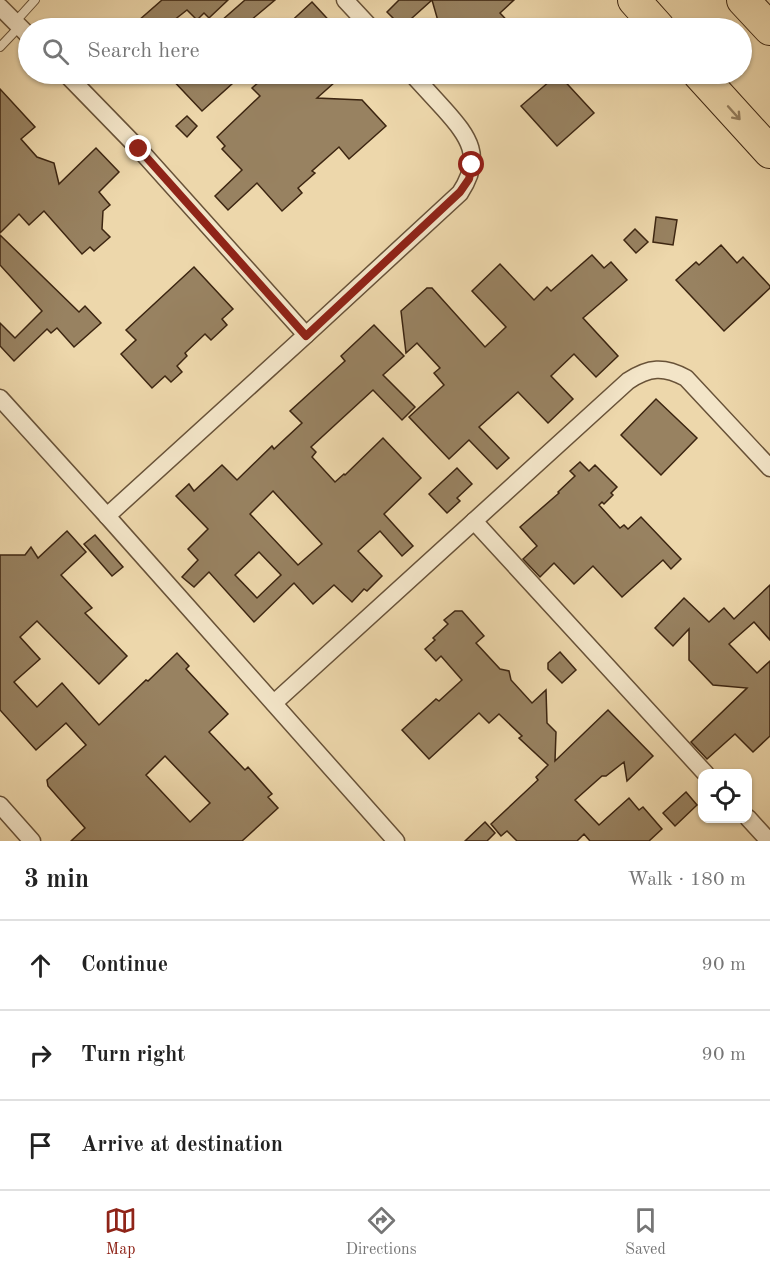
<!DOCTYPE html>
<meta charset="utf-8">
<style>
:root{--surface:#fff;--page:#f2f2f2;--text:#222;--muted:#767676;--line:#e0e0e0;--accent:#8f2418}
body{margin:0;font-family:"Old Standard TT",serif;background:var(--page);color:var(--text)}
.controls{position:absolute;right:18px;bottom:18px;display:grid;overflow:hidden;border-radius:12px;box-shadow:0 2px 4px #0004}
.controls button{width:54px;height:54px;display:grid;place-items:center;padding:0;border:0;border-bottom:2px solid var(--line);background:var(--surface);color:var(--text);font:30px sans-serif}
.stop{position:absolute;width:18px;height:18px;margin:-14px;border:4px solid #8f2418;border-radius:50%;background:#fff}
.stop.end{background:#8f2418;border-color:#fff;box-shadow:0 2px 6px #0008}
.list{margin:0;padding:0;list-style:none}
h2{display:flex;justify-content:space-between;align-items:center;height:78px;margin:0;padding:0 24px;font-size:26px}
h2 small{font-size:20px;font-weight:400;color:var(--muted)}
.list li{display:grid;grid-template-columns:39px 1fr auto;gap:18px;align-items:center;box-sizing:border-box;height:90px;padding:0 24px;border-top:2px solid var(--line)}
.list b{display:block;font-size:22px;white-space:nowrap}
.list em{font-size:20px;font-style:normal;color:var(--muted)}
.icon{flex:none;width:33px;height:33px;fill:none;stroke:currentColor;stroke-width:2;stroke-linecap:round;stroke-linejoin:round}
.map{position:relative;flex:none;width:770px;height:841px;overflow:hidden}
.search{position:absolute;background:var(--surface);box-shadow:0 2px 4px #0004;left:18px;right:18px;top:18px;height:66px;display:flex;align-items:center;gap:15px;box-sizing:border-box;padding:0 21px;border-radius:33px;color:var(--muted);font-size:22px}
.sheet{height:348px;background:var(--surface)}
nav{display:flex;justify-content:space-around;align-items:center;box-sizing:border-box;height:84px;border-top:2px solid var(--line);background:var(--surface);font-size:16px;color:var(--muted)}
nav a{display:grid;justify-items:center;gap:3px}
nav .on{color:var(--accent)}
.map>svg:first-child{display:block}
</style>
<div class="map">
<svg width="770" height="841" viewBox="0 0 770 841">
<rect width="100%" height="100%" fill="#edd7ab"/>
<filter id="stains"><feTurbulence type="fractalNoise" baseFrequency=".00333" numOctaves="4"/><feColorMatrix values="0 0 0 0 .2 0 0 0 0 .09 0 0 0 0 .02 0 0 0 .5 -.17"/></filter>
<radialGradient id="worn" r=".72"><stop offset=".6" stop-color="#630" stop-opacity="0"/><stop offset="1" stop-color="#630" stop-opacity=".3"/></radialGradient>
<g fill="#988261" stroke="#3c2511" stroke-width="1.5" fill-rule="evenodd">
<polygon points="162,0 228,0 209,18 204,13 197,20 187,10 164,28 130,28"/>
<polygon points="245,0 275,0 250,21 256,28 228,28 221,21"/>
<polygon points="399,0 514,0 500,13 514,28 440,28 432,0 402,27 387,12"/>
<polygon points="312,2 336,28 284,28"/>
<polygon points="167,74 243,74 202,111"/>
<polygon points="268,74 344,74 317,98 362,100 386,126 349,159 339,147 312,171 315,173 298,188 302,193 282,211 257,183 228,210 215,196 242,170 222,149 225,146 217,137 260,96 252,88"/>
<polygon points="558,74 594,113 557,146 521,106"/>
<polygon points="0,89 35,127 21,139 37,157 54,163 59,184 96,148 119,172 99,192 110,205 103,211 102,229 110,237 94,251 90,247 82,254 44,211 29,225 19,214 0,233"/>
<polygon points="187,116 197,126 187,137 176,126"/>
<polygon points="656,217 677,220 673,245 653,242"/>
<polygon points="635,229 648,242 636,253 624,240"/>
<polygon points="0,235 79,312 85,306 101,323 74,347 57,328 51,333 47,329 14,361 0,346 0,323 15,338 42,311 0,265"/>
<polygon points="721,245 737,263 743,257 770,286 770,288 724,331 676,280 696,262 699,265"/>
<polygon points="592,255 604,268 611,262 627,280 583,318 618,356 596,377 574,354 551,376 573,399 548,423 518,392 479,427 509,458 497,469 469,440 449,459 409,417 444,385 434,373 440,368 417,343 406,353 401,311 427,288 432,288 485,347 506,327 472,291 500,264 534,300 547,287 551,291"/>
<polygon points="194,267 233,309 222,319 227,325 211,340 205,334 185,353 187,356 177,366 182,372 171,382 165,376 152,388 121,354 136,340 126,330"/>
<path d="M374,325L404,356L383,375L415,407L402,420L373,390L311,447L316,452L312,457L335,482L344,474L345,475L383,438L421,478L384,514L413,546L402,556L380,531L358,551L382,576L367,591L364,589L352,602L334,585L313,604L294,583L254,622L209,572L194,587L182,577L198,560L188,549L208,529L176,496L189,484L194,491L222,465L237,480L272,446L274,449L302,423L290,411L345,361L341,356ZM273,491L322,544L298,565L250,514ZM259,552L281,575L257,598L235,575Z"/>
<polygon points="656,399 697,438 661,475 621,435"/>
<polygon points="580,462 589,471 595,465 617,487 611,493 613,495 604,504 602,502 599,505 620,528 624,525 628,529 641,517 681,559 671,569 663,560 622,597 593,566 574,584 554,563 540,577 523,559 537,546 520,527 559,493 558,492 575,476 570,471"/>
<polygon points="457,468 472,484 457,498 460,501 447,513 429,494"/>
<path d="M67,531L86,552L61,575L92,608L85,613L127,656L99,684L37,621L20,637L40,659L14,682L37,707L62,683L99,725L146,680L148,681L177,653L189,666L186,669L228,714L209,732L245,770L248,767L272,794L268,797L278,808L242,841H71L85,828L48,786L47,780L86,745L66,723L36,750L0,710V555H25L31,547L38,558ZM165,756L210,803L190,822L146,775Z"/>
<polygon points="95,535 123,567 112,576 84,544"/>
<polygon points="770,585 770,640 754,622 729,644 757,673 770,661 770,736 753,752 735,734 707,759 691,742 747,688 713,685 689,660 689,629 673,646 655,628 684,598 709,622 724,608 734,619"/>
<polygon points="455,611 462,611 484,636 476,643 500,669 509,671 511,680 532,703 546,690 547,723 556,732 555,761 608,710 653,756 627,781 624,762 606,776 602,776 575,800 599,825 629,798 639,810 643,807 662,829 649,841 590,841 584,834 577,841 517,841 507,831 501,836 491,824 538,780 536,777 548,765 519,738 522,736 499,714 489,723 479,713 429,759 402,730 436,699 439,701 462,680 441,656 436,661 425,649 435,640 433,638 448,624 444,620"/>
<polygon points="560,652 576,670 562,683 548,669 548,663"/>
<polygon points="686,792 697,805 675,826 663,813"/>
<polygon points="485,822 495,833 487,841 465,841"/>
</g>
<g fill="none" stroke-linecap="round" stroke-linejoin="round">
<defs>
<g id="lane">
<polyline points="16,21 35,0"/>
<polyline points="0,47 20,26"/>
</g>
<g id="street">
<polyline points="345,0 371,28"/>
<polyline points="0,7 28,35"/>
<polyline points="66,74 139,149 306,335"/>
<polyline points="0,398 107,516 396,841"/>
<path d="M107,516L306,335L460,193C484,157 469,137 444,109C433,97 422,85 412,74"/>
<polyline points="474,521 706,774"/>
<path d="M274,703L628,381C649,367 664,366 686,378L770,468"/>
<polyline points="0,805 32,841"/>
<polyline points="748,818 769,841"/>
</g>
<g id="highway">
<polyline points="634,0 659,28"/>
<polyline points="743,0 770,29"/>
<polyline points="699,74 770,152"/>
</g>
</defs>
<use href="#lane" stroke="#685238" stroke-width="10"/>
<use href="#street" stroke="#685238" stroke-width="19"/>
<use href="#highway" stroke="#3c2511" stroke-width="34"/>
<use href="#lane" stroke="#f3e5c8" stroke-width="8"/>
<use href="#street" stroke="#f3e5c8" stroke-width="16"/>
<use href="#highway" stroke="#edd7ab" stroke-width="32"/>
</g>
<defs><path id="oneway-shaft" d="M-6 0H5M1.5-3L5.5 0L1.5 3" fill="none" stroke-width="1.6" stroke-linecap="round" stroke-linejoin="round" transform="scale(1.5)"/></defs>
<use stroke="#947e5e" href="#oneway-shaft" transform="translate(734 113) rotate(48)"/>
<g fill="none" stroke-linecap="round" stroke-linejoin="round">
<polyline stroke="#8f2418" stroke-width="8" points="139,149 306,336 460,192 469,179 472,165"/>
</g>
<rect width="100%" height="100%" filter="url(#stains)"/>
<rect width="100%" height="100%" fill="url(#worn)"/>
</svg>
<div class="controls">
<button><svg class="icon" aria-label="locate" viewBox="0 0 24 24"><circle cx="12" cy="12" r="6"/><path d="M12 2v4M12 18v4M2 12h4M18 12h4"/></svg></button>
</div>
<div class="stop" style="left:472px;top:165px"></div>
<div class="stop end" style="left:139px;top:149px"></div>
<div class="search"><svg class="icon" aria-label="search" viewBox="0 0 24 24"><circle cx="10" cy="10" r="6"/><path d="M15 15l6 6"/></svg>Search here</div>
</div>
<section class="sheet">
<h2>3 min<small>Walk · 180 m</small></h2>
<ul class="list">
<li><svg class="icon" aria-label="ahead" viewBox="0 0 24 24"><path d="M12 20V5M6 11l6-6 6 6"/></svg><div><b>Continue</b></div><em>90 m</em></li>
<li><svg class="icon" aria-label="right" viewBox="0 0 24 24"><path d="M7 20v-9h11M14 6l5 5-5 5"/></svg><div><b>Turn right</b></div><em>90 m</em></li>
<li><svg class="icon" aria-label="arrive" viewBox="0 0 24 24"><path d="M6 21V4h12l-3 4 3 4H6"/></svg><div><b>Arrive at destination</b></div></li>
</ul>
</section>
<nav>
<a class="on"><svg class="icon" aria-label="map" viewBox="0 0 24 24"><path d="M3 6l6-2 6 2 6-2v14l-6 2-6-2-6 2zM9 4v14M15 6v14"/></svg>Map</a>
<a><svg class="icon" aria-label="directions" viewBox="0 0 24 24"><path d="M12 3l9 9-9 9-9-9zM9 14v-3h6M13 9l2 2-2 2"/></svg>Directions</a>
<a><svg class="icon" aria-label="saved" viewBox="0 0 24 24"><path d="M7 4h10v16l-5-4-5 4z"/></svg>Saved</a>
</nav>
